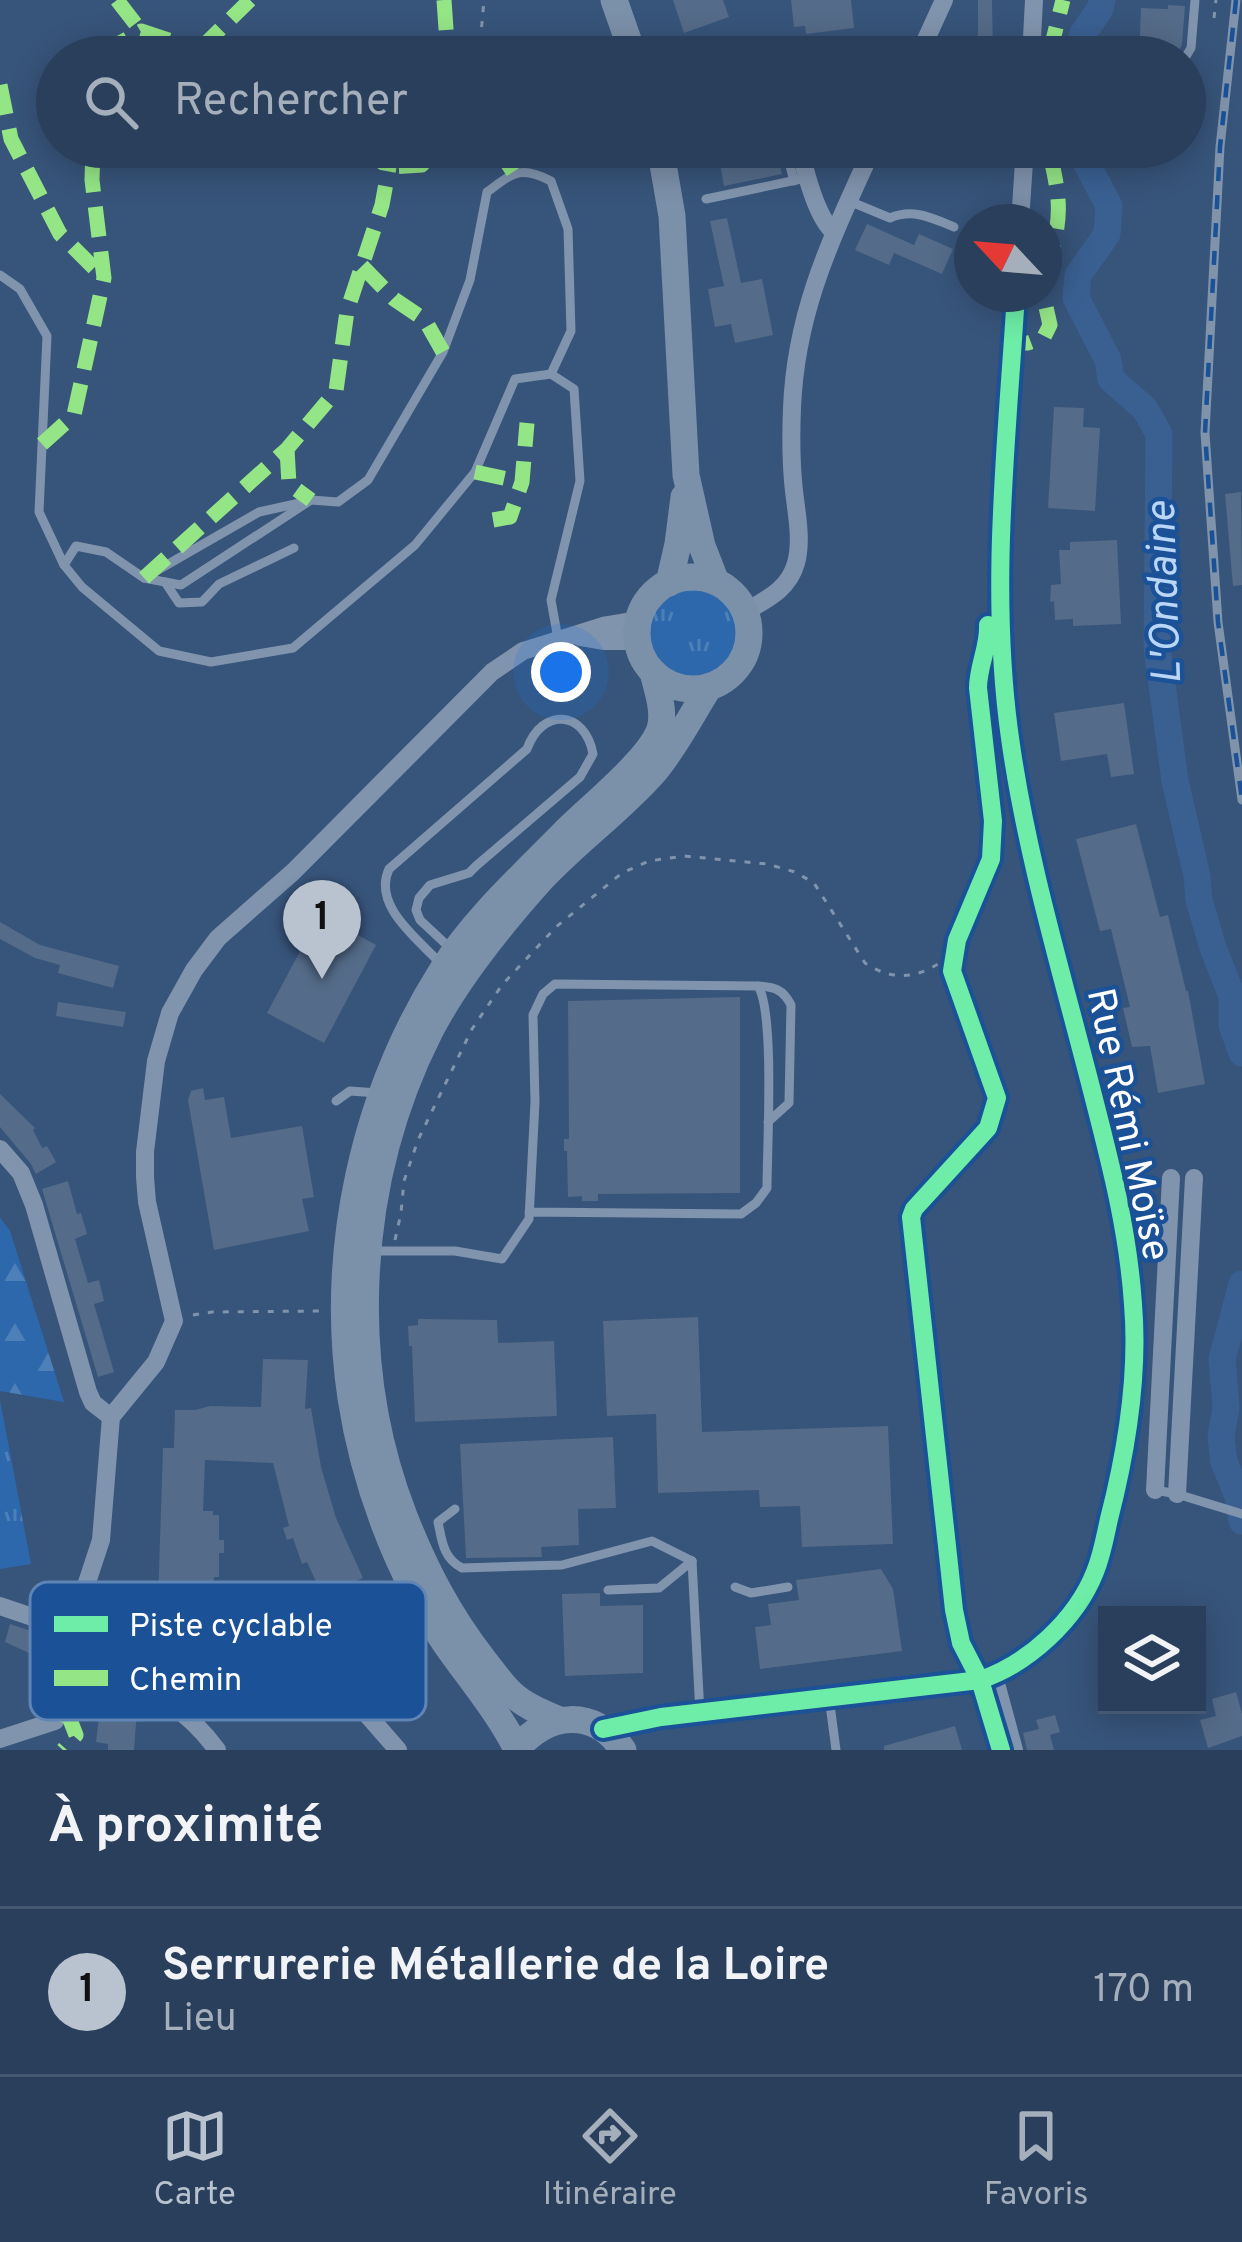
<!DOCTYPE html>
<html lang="fr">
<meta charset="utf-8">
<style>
:root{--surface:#293f5c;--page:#354a65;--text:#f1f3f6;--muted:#a5afbb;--line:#455872;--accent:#b9c3d0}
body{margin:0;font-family:Overpass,sans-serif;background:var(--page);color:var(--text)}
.controls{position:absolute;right:36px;bottom:36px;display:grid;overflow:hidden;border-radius:0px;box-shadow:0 6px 30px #0003}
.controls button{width:108px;height:108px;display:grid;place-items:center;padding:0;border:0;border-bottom:3px solid var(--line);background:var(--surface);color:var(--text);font:60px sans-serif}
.compass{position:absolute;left:954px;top:204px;width:108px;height:108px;border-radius:50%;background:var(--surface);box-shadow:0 6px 30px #0003;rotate:296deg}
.you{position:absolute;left:561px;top:672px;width:42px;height:42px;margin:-30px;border:9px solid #fff;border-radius:50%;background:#1a73e8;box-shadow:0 0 0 18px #1a73e833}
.badge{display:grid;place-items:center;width:78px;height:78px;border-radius:50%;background:var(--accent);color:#111;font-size:39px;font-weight:700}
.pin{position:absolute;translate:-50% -99px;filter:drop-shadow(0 3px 6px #0008)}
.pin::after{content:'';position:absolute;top:63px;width:42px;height:36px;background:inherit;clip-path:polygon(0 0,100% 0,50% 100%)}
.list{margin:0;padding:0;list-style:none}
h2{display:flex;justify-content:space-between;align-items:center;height:156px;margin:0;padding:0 48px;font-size:51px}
h2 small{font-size:39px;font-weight:400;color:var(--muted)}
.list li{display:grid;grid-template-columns:78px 1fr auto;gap:36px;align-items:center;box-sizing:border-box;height:168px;padding:0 48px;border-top:3px solid var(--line)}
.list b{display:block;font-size:45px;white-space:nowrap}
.list p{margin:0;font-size:39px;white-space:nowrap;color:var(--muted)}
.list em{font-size:39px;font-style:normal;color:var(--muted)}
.icon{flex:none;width:66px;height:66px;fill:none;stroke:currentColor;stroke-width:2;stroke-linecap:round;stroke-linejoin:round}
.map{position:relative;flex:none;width:1242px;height:1750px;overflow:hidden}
.search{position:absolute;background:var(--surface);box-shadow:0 6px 30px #0003;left:36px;right:36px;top:36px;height:132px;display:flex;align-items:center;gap:30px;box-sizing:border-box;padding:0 42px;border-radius:66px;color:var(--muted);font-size:45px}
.sheet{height:324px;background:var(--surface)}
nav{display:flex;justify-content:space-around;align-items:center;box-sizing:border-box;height:168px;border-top:3px solid var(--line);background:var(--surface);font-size:33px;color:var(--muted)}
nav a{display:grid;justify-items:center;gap:6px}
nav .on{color:var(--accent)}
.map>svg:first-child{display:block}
</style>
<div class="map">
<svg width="1242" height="1750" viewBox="0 0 1242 1750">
<defs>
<pattern id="grass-tufts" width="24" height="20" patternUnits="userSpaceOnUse" patternTransform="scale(3)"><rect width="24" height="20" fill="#2e68ac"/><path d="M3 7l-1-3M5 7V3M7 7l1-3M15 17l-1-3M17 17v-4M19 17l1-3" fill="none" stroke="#4d7fb8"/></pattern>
<pattern id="forest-firs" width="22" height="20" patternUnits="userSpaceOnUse" patternTransform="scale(3)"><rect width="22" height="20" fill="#2e68ac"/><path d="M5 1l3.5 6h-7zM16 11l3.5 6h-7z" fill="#4d7fb8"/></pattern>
</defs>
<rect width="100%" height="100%" fill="#37547a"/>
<g fill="url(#grass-tufts)">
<circle cx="692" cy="633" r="48"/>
<polygon points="0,1400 31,1564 0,1569"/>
</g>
<polygon fill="url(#forest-firs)" points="0,1218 10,1231 64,1402 0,1391"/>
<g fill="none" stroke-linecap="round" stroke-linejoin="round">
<g stroke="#3a6092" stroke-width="27">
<polyline points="1080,57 1082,35 1100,9 1102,0"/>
<polyline points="1078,147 1109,206 1107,234 1078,275 1076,298 1108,360 1111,379 1145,409 1159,434 1157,648 1175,781 1197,876 1199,900 1213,948 1232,996 1232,1025 1242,1053"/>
<polyline points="1242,1284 1222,1359 1226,1408 1221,1436 1224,1462 1238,1496 1242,1521"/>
</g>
</g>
<g fill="#546b89">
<polygon points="673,0 723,0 729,17 684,33"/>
<polygon points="791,0 851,0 854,28 806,34 805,26 794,27"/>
<polygon points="978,0 992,0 993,57 972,57 978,42"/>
<polygon points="1168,5 1185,6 1182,45 1178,52 1153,52 1153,57 1139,57 1141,8 1168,9"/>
<polygon points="751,147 776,147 782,174 724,186 718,153"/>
<polygon points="727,218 741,283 762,279 773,335 735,343 731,324 715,327 708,289 724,286 710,221"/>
<polygon points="867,224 914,245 919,234 953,249 942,274 894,253 889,265 855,250"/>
<polygon points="1054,407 1084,408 1083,427 1100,428 1095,511 1048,508"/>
<polygon points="1241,492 1242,585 1233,586 1225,494"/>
<polygon points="1117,540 1121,624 1073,626 1073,619 1055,620 1054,601 1050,602 1051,585 1061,584 1059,550 1070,550 1070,542"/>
<polygon points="1124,703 1134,774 1111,777 1107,754 1061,761 1054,713"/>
<polygon points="1136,824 1160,917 1168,915 1186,991 1188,991 1205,1084 1158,1093 1150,1046 1132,1047 1123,1008 1130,1007 1111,929 1100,931 1076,839"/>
<polygon points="0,922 40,945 119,966 113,988 58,973 60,965 35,958 0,939"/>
<polygon points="314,925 342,939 347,929 376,945 324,1043 267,1013"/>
<polygon points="740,997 740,1193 598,1194 598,1201 582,1201 582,1196 568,1197 567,1151 564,1151 564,1139 569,1139 568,1001"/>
<polygon points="58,1002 126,1012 123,1027 56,1016"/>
<polygon points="203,1088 205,1100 224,1097 231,1138 302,1126 314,1197 302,1199 309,1231 214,1250 188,1100 191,1091"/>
<polygon points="0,1094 35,1128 33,1130 42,1148 47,1146 56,1162 36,1174 31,1164 0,1127"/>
<polygon points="68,1181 77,1214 81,1213 87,1234 75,1239 88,1283 99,1280 104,1301 94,1304 114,1372 98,1377 42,1189"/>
<polygon points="698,1317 702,1432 888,1426 893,1544 802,1547 800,1506 760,1507 759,1490 658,1493 656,1414 607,1416 603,1321"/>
<polygon points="418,1319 497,1320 498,1343 554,1341 557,1416 415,1422 412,1346 409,1346 408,1326 418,1325"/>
<polygon points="263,1359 308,1360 305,1409 311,1408 321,1467 336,1518 363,1578 348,1585 353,1597 333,1606 323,1584 318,1586 307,1562 302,1564 293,1538 287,1540 283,1528 289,1526 273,1463 205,1460 203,1511 213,1511 213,1515 219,1515 219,1540 224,1540 224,1553 219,1553 219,1577 214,1577 213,1601 177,1597 158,1602 163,1448 174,1448 175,1410 195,1410 210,1406 261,1407"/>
<polygon points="613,1437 616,1508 578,1509 579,1545 541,1547 542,1557 466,1558 460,1444"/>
<polygon points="881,1569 893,1589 902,1651 760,1669 755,1627 771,1625 768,1604 799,1600 796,1580"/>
<polygon points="562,1594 600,1593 600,1606 643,1605 643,1673 565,1676"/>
<polygon points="10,1624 43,1635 51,1642 42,1659 5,1642"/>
<polygon points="103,1684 122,1688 138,1698 134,1750 108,1750 108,1744 96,1742"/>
<polygon points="1236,1692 1242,1714 1242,1736 1208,1748 1200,1720 1216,1716 1212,1699"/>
<polygon points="1055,1715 1060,1732 1050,1735 1054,1750 1027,1750 1023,1733 1039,1729 1036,1720"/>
<polygon points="955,1726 962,1750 884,1750 884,1746"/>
</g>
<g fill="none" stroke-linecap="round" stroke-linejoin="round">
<g stroke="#8094ad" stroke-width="3" stroke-dasharray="6 9" stroke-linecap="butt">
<polyline points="1214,18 1216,0"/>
<polyline points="479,57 484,0"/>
<path d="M395,1240L401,1213L404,1181L418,1140L472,1029L502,985L556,927L622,873L649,861L684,856L767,864L795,872L814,883L865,963C898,985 926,976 954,952"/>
<polyline points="193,1315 212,1312 321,1311"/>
</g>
<g stroke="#8094ad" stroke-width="9">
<polyline points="779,50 781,57"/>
<polyline points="1185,58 1191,48 1195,0"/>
<polyline points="785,147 794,181"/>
<polyline points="706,199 806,178"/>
<path d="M849,201L890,218C913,208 932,218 954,227"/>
<polyline points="0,275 20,289 47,336 39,512 64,565 82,587 159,651 211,662 293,648 415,545 475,472 515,379 551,374 574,389 580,481 551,600 558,639"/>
<path d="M64,565L76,546L106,552L144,578L181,585L311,500L338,502L368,480L443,352L470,280L487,192C513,173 520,165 551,181L568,229L571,331L551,374"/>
<polyline points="144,578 259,512 300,503"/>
<polyline points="165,582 179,603 202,602 219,584 294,548"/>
<path d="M441,964C418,939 372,906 389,869L527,749C542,707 585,710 593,754L580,777L476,866L469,873L430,885L419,898L416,910L420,920L450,948"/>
<path d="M758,986C774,987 783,989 791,1005L789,1103L768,1122"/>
<polyline points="336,1101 350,1091 378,1093"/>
<path d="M375,1251H455L502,1259L529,1219L535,1102L533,1015L543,994L555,984L758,986C775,1012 767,1149 767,1188L756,1203L741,1214L529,1212"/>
<polyline points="1155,1490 1177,1494 1242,1514"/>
<path d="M455,1509L438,1522C442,1541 443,1558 462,1568L562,1565L652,1541L692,1561"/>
<polyline points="692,1561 700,1714"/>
<polyline points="735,1587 751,1593 788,1587"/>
<polyline points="608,1590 659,1588 692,1561"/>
<polyline points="829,1697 836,1750"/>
</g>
<g stroke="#8094ad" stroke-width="18">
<polyline points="918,57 944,0"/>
<polyline points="1031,57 1034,0"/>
<path d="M800,147C804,169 817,219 834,232"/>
<polyline points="1020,222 1025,147"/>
<path d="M745,612C767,599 789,589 796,563C803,538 795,507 793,481C791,457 791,432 792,408C796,308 833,236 873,147"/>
<polyline points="580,637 603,641 638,641"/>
<polyline points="0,1149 21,1173 34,1205 88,1392 93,1403 111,1417"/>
<polyline points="1155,1490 1171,1178"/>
<polyline points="1177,1494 1194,1178"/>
<polyline points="0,1606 50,1623 91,1660 265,1666 308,1673 336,1684 350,1695 398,1750"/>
<path d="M104,1662C146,1686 189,1710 217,1750"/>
<polyline points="994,1676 1014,1750"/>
<path d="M603,1729L661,1717L980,1680C1028,1664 1076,1620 1095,1572C1102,1555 1105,1537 1109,1519C1127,1449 1139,1376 1133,1304C1128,1232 1112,1169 1094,1099C1064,980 1027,860 1010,738C989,590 1007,441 1016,294"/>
<polyline points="0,1739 55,1721 66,1702 75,1645 75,1619 101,1540 111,1417 156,1362 174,1321 147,1202 145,1177 145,1152 156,1061 170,1013 194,970 218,938 293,872 492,672 523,651 603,626 639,620"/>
</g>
<g stroke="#7b90a9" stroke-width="27">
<polyline points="614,0 634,57"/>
<polyline points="660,147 672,216 686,475 702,546 716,582"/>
<circle cx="693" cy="633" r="56"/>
<polyline points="669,583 678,544 684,497"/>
<path d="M559,1720C543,1713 525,1706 512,1694C501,1684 492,1670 483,1659C448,1614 425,1569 404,1516C344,1362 355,1179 430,1031C457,979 498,928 537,884C573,844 619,812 655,771C676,746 692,714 709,687"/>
<path d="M517,1749C497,1710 470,1679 445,1643C397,1572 364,1483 351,1398C329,1251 363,1095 443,969C473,920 524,874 564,833C587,809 655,756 661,725C664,708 657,689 653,672"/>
<path d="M516,1750C546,1712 595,1707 623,1750"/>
</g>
<defs>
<polyline id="rail" points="1236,0 1220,147 1205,433 1218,622 1242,800"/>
</defs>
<use href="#rail" stroke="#7f93ab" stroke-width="9"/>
<use href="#rail" stroke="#1a5197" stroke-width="4.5" stroke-dasharray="14" stroke-linecap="butt"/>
<g stroke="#94e586" stroke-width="15" stroke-dasharray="30 15" stroke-linecap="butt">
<polyline points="117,0 141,31"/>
<polyline points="444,0 448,57"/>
<polyline points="199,50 250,0"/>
<polyline points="105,57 109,49 141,31 199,50 211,57"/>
<polyline points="1053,57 1052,44 1063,0"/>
<polyline points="0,85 11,139 60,234 104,278"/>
<polyline points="360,147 389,167 422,165 436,147"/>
<polyline points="497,147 513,172"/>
<polyline points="362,266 394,299 425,320 443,352"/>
<path d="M1044,272C1064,221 1061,199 1048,147"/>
<polyline points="1001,344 1028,343 1044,337 1050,325 1043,294"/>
<polyline points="42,444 74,415 104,278 92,180 93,147"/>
<polyline points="287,449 289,484 311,500"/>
<polyline points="475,472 522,482"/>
<polyline points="493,520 510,517 522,482 527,423"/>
<polyline points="144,578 287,449 336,391 347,311 382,205 389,167"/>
<polyline points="61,1714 69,1717 76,1735 63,1750"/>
</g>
<defs>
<g id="cycleway">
<path d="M988,625C989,647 978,666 978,688L993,821L991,859L957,940L952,971L997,1098L988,1128L914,1209L911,1217L954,1610L961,1643L980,1680L1001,1750"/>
<path d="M603,1729L661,1717L980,1680C1028,1664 1076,1620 1095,1572C1102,1555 1105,1537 1109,1519C1127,1449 1139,1376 1133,1304C1128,1232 1112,1169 1094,1099C1064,980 1027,860 1010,738C989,590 1007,441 1016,294"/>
</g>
</defs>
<use href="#cycleway" stroke="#1a5197" stroke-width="26"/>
<use href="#cycleway" stroke="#6deda7" stroke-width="18"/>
</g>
<g text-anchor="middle" stroke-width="9" stroke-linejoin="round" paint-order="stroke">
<g font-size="39" fill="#fff" stroke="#1a5197">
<text transform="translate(1130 1124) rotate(78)" y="14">Rue Rémi Moïse</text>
</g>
<g font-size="42" font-style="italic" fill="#bad6f7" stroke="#1a5197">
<text transform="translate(1162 593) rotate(-92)" y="15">L'Ondaine</text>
</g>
</g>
<rect x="30" y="1582" width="396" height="138" rx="18" fill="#1a5197" stroke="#5f85b6" stroke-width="3"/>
<rect x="54" y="1616" width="54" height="16" fill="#6deda7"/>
<rect x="54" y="1670" width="54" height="16" fill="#94e586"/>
<g font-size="33" fill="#fff">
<text x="129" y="1636">Piste cyclable</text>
<text x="129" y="1690">Chemin</text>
</g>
</svg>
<div class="controls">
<button><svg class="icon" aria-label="layers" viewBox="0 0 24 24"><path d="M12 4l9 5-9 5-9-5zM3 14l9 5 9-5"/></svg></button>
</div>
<svg class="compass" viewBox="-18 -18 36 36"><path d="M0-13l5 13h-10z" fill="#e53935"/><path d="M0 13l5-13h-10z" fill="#a5afbb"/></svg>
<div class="you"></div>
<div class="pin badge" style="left:322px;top:979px">1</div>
<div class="search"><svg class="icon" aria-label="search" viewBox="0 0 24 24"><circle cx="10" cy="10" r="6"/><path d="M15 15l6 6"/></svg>Rechercher</div>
</div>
<section class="sheet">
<h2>À proximité<small></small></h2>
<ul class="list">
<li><span class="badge">1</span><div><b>Serrurerie Métallerie de la Loire</b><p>Lieu</p></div><em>170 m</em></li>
</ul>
</section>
<nav>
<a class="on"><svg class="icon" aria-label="map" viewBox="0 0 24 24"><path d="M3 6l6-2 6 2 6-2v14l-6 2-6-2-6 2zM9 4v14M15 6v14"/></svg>Carte</a>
<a><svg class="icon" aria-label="directions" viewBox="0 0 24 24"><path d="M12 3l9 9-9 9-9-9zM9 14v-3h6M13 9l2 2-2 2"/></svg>Itinéraire</a>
<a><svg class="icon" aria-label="saved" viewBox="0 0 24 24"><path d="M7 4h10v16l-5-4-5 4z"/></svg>Favoris</a>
</nav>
